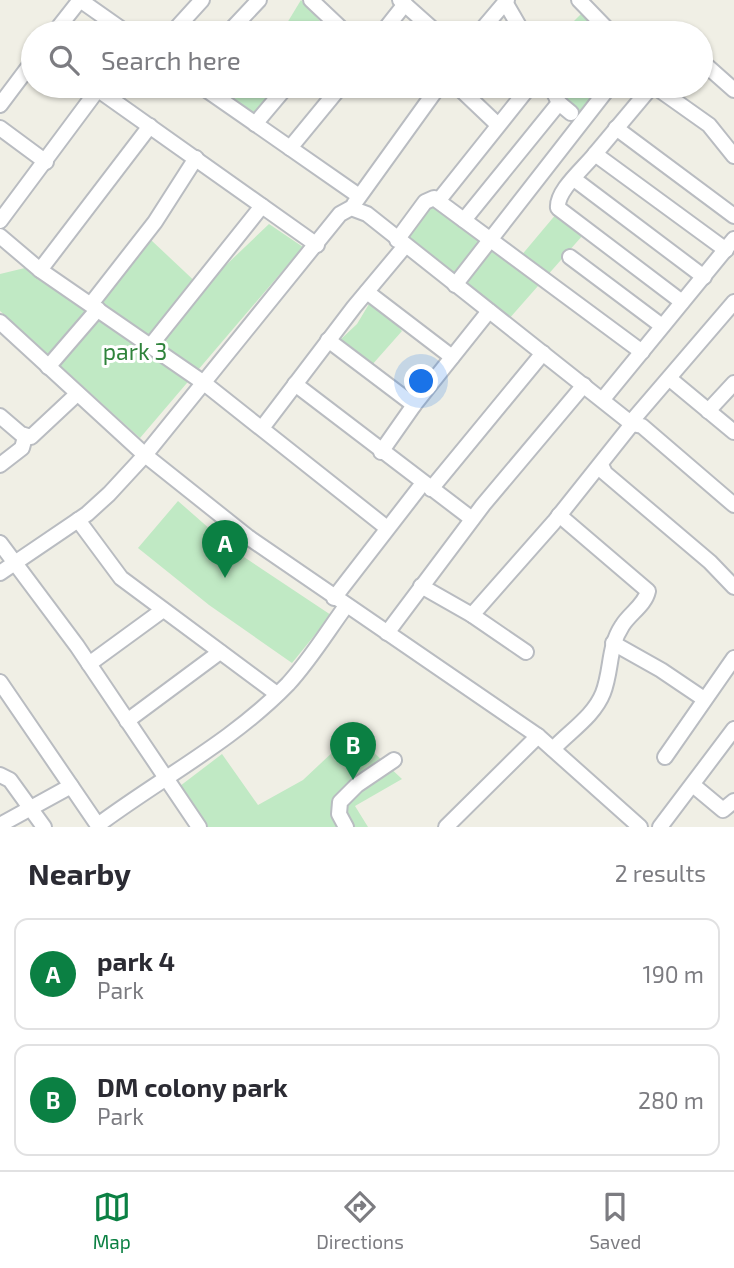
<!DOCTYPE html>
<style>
:root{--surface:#fff;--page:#f2f2f3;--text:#2b2b33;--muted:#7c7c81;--line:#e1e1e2;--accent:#0b8043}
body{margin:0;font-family:"Exo 2",sans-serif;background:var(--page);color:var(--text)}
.you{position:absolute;left:422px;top:382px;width:24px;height:24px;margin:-18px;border:5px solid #fff;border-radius:50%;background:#1a73e8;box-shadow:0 0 0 10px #1a73e833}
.badge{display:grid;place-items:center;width:46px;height:46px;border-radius:50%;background:var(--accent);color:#fff;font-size:23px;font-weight:700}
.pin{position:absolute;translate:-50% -58px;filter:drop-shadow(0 2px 4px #0008)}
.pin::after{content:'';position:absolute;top:37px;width:24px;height:21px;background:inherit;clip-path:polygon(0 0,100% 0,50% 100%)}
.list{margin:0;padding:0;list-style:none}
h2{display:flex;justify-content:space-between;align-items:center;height:91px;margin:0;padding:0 28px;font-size:30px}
h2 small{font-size:23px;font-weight:400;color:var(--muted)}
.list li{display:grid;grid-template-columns:46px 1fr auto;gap:21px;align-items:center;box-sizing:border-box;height:112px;margin:0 14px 14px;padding:0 14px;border:2px solid var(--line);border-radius:14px}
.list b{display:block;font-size:26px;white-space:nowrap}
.list p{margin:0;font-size:23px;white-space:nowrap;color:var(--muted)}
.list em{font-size:23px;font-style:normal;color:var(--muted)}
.icon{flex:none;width:38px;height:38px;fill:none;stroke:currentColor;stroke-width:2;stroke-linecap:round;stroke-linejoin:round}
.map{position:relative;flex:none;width:734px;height:827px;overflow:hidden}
.search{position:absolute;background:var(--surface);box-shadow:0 2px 5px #0004;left:21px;right:21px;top:21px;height:77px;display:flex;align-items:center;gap:18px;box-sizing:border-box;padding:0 24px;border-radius:38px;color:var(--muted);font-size:26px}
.sheet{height:343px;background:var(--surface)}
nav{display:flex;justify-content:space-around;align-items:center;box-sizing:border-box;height:98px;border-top:2px solid var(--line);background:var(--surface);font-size:19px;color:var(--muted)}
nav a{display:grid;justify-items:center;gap:4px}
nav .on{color:var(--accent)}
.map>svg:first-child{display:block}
</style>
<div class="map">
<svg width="734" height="827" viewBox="0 0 734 827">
<rect width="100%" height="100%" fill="#f0efe5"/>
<g fill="#c0e9c4">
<polygon points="301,0 330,32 329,33 281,33"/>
<polygon points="583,12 610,33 562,33"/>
<polygon points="228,86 283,86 248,119 219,95"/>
<polygon points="544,86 610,86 584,114"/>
<polygon points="435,201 515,263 557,213 583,235 508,320 404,238"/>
<polygon points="269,224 303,247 140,438 0,311 0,274 33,266 97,304 151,240 202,288"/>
<polygon points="369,304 387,314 402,331 371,366 339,341 357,324"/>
<polygon points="178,501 235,551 331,615 292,663 209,605 138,548"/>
<polygon points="353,733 402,779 355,806 368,827 208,827 180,786 222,754 258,805 303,780"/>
</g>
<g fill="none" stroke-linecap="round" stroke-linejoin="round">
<defs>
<g id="minor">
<polyline points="80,0 127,33"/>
<polyline points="311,0 346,33"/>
<polyline points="400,0 437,33"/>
<polyline points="579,0 611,33"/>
<polyline points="505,2 523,33"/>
<polyline points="54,33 80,0"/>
<polyline points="172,33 202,0"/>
<polyline points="228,33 259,0"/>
<polyline points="382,33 405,4"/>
<polyline points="479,33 507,0"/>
<polyline points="708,67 734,90"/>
<polyline points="201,86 359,196"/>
<polyline points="457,86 498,125"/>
<polyline points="551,86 559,103 571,113"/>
<polyline points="654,86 709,125 734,156"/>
<polyline points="97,89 317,245"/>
<polyline points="0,105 33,61"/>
<polyline points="255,124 287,86"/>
<polyline points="0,128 46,162"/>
<polyline points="616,128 734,216"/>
<polyline points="290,148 341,86"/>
<polyline points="595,154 652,86"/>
<polyline points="574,179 704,277"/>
<polyline points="439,200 530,86"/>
<polyline points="354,204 439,86"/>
<polyline points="464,220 559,103"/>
<polyline points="0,221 96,92 96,86"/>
<polyline points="0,236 40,270 204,383 387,528"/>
<polyline points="397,240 425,202 434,198 642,352"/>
<polyline points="570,257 662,326"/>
<polyline points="40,270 150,126"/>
<polyline points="455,285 610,86"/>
<polyline points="367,292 452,357"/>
<path d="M682,302L558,208C556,191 584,168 595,154L726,250"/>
<polyline points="91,304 155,222 196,158"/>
<polyline points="0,322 145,455 248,537 538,736 640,827"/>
<polyline points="328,340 414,405"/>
<polyline points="151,345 262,206"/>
<polyline points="48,367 98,309"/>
<polyline points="670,379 734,432"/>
<polyline points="295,384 472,519"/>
<polyline points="603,399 734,239"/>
<polyline points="708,411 734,383"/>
<polyline points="0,416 21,434 31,437 77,394"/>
<polyline points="631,422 734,302"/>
<polyline points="262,428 354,307 405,246"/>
<polyline points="381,452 414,405 489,311"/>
<polyline points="0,465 22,448 25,437"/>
<polyline points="601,465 605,473 710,562 734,587"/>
<polyline points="431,489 543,353"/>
<polyline points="78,520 121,578 277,694"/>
<polyline points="0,543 77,646 199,827"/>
<polyline points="0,573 87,514 109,494 145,455 340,214 351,208 367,214 632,424 642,426 734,505"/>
<polyline points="421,586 472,615 526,652"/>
<polyline points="334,598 423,483"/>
<polyline points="472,615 554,522 632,424"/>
<polyline points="387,633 483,505 584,385"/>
<polyline points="613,643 661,670 704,699"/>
<polyline points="89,664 163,610"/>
<polyline points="0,682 99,827"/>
<polyline points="127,721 220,652"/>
<path d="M553,749C570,731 594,716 603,693C612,670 608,647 622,626C629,614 645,605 648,591L559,515"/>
<polyline points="665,757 734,658"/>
<polyline points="0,775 10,780 44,827"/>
<polyline points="693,785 723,810 734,801"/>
<polyline points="0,825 71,786"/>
<path d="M98,825C161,778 233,741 288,684C310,660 327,632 346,606"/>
<polyline points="346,827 339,814 340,802 357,785 394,760"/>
<polyline points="446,827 538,736"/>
<polyline points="660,827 734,729"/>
</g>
</defs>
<use href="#minor" stroke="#b9bcc1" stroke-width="18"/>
<use href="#minor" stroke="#fff" stroke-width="14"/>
</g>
<g text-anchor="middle" stroke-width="6" stroke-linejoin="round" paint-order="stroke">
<g font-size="23" fill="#2f833b" stroke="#fff">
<text x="135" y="360">park 3</text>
</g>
</g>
</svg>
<div class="you"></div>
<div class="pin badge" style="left:225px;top:578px">A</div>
<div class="pin badge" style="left:353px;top:780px">B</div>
<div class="search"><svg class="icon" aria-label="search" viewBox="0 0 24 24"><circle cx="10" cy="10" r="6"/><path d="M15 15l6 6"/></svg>Search here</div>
</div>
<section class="sheet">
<h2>Nearby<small>2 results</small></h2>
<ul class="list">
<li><span class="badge">A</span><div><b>park 4</b><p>Park</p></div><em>190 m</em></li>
<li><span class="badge">B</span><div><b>DM colony park</b><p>Park</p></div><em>280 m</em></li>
</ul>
</section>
<nav>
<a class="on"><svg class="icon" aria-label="map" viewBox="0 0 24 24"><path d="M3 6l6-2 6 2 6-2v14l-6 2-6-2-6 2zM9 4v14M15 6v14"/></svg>Map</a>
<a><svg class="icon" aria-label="directions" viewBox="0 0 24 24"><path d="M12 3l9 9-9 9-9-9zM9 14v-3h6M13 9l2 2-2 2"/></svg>Directions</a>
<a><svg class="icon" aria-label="saved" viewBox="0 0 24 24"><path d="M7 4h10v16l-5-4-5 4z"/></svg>Saved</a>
</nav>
